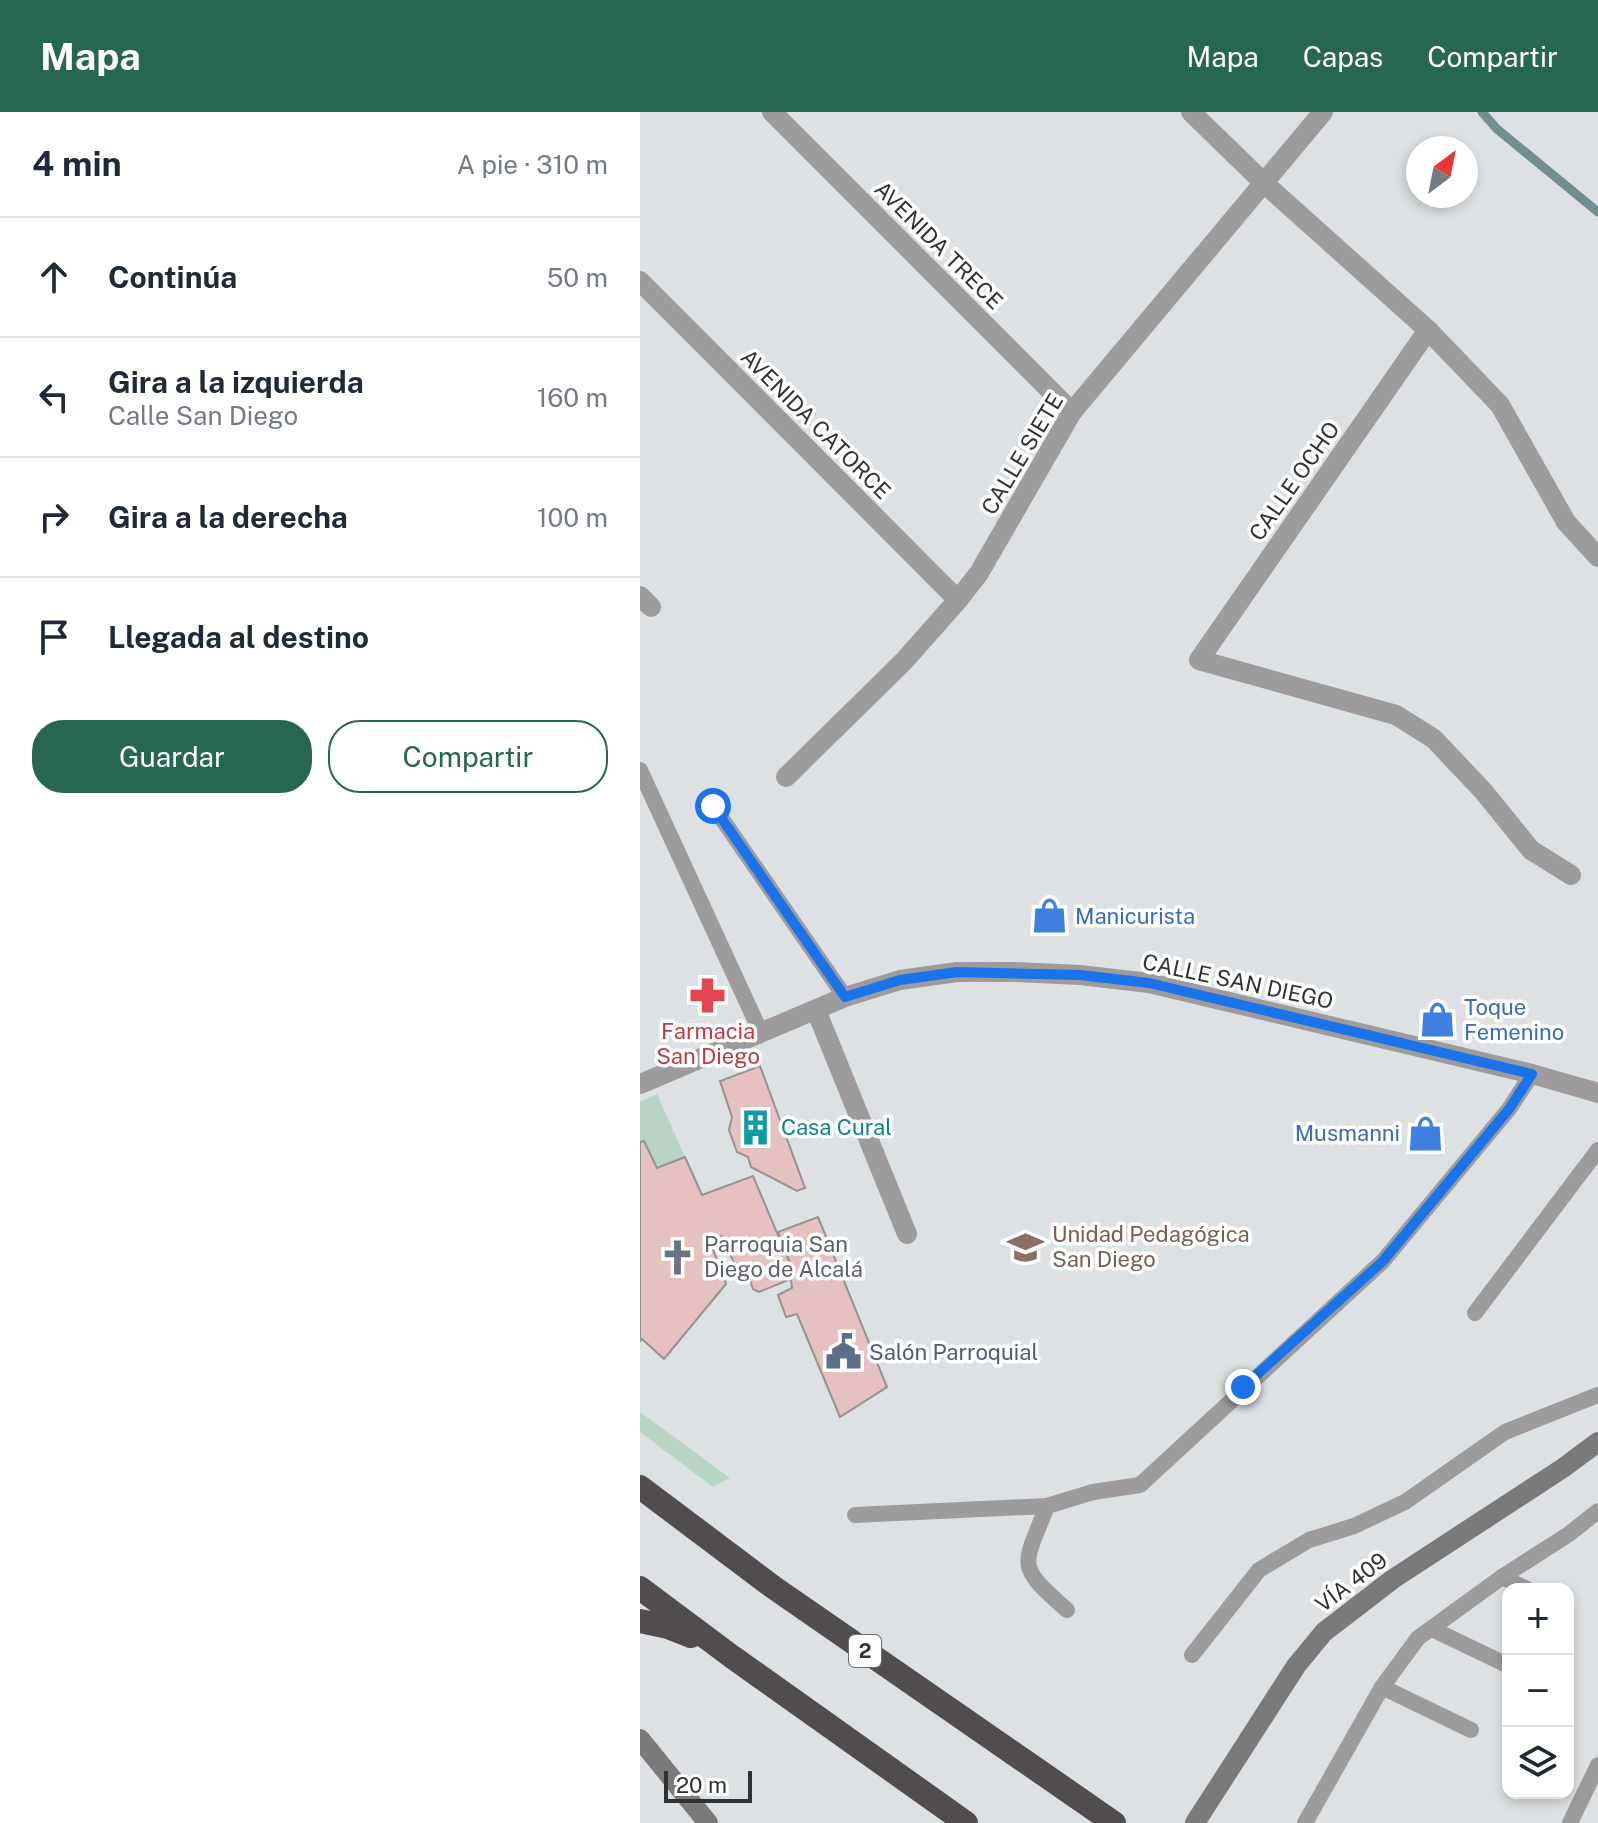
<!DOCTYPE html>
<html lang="es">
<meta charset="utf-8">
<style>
:root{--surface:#fff;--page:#f2f2f3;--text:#1f2937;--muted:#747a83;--line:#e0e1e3;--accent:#266653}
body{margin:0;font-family:"Public Sans",sans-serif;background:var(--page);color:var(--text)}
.controls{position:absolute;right:24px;bottom:24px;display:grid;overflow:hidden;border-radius:16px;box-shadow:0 4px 12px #0003}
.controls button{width:72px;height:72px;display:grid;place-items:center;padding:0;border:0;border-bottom:2px solid var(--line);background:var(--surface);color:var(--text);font:40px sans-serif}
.compass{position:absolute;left:766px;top:24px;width:72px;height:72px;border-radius:50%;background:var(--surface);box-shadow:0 4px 12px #0003;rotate:32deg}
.scale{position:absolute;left:24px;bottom:20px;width:88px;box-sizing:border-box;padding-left:8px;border:4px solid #303132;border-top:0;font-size:22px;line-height:28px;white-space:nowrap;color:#303132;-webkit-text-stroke:6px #fff;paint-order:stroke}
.stop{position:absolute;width:24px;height:24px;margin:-18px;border:6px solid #1a73e8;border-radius:50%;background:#fff}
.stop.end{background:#1a73e8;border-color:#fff;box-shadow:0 2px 8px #0008}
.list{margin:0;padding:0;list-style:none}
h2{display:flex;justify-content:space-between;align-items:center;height:104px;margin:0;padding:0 32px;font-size:34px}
h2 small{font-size:26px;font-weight:400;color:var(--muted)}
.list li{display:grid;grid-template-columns:52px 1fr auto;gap:24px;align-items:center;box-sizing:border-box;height:120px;padding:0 32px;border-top:2px solid var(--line)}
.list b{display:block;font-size:30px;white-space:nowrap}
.list p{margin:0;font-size:26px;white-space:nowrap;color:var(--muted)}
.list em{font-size:26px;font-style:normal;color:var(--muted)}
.actions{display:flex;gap:16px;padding:24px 32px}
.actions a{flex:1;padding:18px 0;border:2px solid var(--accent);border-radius:32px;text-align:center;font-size:28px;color:var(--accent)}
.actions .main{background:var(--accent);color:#fff}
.icon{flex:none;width:44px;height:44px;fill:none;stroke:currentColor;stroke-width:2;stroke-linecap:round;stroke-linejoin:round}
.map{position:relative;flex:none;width:958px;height:1711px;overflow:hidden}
header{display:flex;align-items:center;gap:48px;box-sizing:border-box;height:112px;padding:0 40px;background:var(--accent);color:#fff}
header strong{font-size:38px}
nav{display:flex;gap:44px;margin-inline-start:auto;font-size:28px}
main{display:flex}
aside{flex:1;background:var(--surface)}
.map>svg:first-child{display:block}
</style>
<header>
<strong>Mapa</strong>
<nav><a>Mapa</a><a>Capas</a><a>Compartir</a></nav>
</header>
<main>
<aside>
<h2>4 min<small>A pie · 310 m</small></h2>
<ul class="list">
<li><svg class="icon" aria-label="ahead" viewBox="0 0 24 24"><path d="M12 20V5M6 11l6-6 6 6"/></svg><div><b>Continúa</b></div><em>50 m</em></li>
<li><svg class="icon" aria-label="left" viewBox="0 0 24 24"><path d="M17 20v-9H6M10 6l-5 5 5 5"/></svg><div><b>Gira a la izquierda</b><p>Calle San Diego</p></div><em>160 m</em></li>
<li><svg class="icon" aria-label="right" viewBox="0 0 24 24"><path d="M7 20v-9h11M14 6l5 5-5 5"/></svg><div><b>Gira a la derecha</b></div><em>100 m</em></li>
<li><svg class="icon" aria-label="arrive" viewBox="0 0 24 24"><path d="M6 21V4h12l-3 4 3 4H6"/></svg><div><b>Llegada al destino</b></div></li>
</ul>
<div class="actions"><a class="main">Guardar</a><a>Compartir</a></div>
</aside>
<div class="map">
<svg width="958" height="1711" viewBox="0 0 958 1711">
<rect width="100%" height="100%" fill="#dee1e3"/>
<g fill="#b8d5c6">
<polygon points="17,982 45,1045 17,1056 4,1029 0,1030 0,990"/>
<polygon points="0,1300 90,1366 73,1375 0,1320"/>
</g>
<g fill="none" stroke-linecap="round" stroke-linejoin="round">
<polyline stroke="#738e90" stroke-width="9" points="842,0 857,17 958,100"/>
</g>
<g fill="#e5c2bf" stroke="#979393" stroke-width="2">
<polygon points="120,954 165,1076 157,1079 111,1055 108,1045 97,1040 89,1018 92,1005 80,969"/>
<polygon points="4,1029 17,1056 45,1045 62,1083 113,1064 154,1161 151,1167 119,1180 113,1177 109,1164 102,1169 82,1124 70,1129 86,1172 24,1247 2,1227 0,1229 0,1030"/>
<polygon points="178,1105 247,1275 200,1305 157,1202 146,1205 138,1183 152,1176 151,1167 154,1161 138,1120"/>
</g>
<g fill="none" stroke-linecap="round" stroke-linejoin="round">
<g stroke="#9d9b9b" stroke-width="16">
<polyline points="0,658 121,921"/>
<polyline points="73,694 205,885"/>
<polyline points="835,1201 958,1038"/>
<path d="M407,1394C383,1456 375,1452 427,1498"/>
<polyline points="215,1403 407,1394 453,1380 500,1373 743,1149 869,997 892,962"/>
<polyline points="862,1465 887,1477"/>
<polyline points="792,1517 865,1552"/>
<polyline points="552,1543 619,1458 669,1428 714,1414 765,1390 865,1320 958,1283"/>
<polyline points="742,1575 831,1618"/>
<polyline points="665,1711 742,1575 778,1526 862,1465 929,1422 958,1399"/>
<polyline points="930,1711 958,1653"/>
</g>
<g stroke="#9d9b9b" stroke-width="20">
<polyline points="132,0 432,300"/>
<polyline points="551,0 625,72 788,218 860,293 926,410 958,445"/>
<polyline points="0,169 318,488"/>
<polyline points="788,218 559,548 756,603 794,627 844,680 891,738 931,763"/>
<polyline points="0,484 11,495"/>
<polyline points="146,665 264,549 318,488 339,461 432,300 683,0"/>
<polyline points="176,898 267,1122"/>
<polyline points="0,972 205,885 260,868 317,860 374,860 440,863 509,871 892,962 958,981"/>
</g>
<g stroke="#7c797a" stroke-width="20">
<polyline points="0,1627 68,1711"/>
<polyline points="555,1711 656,1554 684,1520 753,1467 923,1356 958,1330"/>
</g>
<g stroke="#514d4e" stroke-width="24">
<polyline points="0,1375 133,1475 474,1711"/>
<polyline points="0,1476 91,1544 326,1711"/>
<polyline points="0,1509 28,1515 51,1524"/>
</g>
</g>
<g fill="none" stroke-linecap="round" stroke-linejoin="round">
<polyline stroke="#1a73e8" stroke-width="10" points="73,694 205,885 260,868 317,860 440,863 509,871 892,962 869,997 743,1149 603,1275"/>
</g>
<defs>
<symbol id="shop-bare" viewBox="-9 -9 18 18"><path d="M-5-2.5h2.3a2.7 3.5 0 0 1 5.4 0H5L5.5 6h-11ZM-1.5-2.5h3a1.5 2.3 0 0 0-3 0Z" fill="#3f7fe0" stroke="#fff" stroke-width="2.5" paint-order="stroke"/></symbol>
<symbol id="pharmacy-bare" viewBox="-9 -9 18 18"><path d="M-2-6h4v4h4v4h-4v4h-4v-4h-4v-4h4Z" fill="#e0444e" stroke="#fff" stroke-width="2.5" paint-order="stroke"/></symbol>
<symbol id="building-bare" viewBox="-9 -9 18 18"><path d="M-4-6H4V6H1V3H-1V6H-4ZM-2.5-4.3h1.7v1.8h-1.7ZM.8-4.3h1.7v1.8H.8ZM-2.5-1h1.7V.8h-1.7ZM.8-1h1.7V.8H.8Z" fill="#0f9aa8" stroke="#fff" stroke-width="2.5" paint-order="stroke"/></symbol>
<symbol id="school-bare" viewBox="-9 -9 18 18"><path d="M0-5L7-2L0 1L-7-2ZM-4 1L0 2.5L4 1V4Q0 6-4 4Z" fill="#8d6e63" stroke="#fff" stroke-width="2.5" paint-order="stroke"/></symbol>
<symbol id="church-bare" viewBox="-9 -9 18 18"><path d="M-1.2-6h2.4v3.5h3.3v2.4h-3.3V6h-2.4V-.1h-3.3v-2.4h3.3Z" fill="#6b7280" stroke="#fff" stroke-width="2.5" paint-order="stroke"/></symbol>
<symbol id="civic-bare" viewBox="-9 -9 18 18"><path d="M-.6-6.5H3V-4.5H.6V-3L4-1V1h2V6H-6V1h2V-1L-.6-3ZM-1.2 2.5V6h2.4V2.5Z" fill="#5c6f8a" stroke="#fff" stroke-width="2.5" paint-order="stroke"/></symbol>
</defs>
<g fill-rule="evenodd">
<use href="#shop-bare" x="384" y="778" width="51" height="51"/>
<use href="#pharmacy-bare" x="42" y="858" width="51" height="51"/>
<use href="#shop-bare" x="772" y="882" width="51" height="51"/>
<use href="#building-bare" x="90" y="990" width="51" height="51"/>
<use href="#shop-bare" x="760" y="996" width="51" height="51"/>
<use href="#school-bare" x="360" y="1110" width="51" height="51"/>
<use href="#church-bare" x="12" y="1120" width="51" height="51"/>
<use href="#civic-bare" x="178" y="1214" width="51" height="51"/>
</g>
<g text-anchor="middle" stroke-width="7" stroke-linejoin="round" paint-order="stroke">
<rect fill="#fff" stroke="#6e6f70" stroke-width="2" x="209" y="1523" width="32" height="32" rx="6"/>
<g font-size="20" font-weight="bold" fill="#303132">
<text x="225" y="1546">2</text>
</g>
<g font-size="22" fill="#303132" stroke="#fff">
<text transform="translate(299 133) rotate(45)" y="8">AVENIDA TRECE</text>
<text transform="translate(176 312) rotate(45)" y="8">AVENIDA CATORCE</text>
<text transform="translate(382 342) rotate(-59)" y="8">CALLE SIETE</text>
<text transform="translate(654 369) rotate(-55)" y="8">CALLE OCHO</text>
<text transform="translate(598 869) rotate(12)" y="8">CALLE SAN DIEGO</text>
<text transform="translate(711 1470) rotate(-37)" y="8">VÍA 409</text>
</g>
<g font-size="22" fill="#366cbe" stroke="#fff" text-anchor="start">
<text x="435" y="812">Manicurista</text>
<text x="824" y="903">Toque<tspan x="824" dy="25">Femenino</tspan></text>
<text x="760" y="1029" text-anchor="end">Musmanni</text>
</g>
<g font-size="22" fill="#be3a42" stroke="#fff">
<text x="68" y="927">Farmacia<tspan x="68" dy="25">San Diego</tspan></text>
</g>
<g font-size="22" fill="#0d838f" stroke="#fff" text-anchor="start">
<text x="141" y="1023">Casa Cural</text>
</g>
<g font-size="22" fill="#785e54" stroke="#fff" text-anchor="start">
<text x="412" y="1130">Unidad Pedagógica<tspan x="412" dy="25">San Diego</tspan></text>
</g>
<g font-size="22" fill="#5b616d" stroke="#fff" text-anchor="start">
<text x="64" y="1140">Parroquia San<tspan x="64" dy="25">Diego de Alcalá</tspan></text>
</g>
<g font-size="22" fill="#4e5e75" stroke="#fff" text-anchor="start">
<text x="229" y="1248">Salón Parroquial</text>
</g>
</g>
</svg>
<div class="controls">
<button>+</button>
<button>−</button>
<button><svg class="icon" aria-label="layers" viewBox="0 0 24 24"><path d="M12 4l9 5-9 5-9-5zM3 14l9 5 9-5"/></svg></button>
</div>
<svg class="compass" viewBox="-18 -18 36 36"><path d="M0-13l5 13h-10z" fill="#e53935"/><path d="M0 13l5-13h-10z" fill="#747a83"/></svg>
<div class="scale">20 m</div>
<div class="stop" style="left:73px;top:694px"></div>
<div class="stop end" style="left:603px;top:1275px"></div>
</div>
</main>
